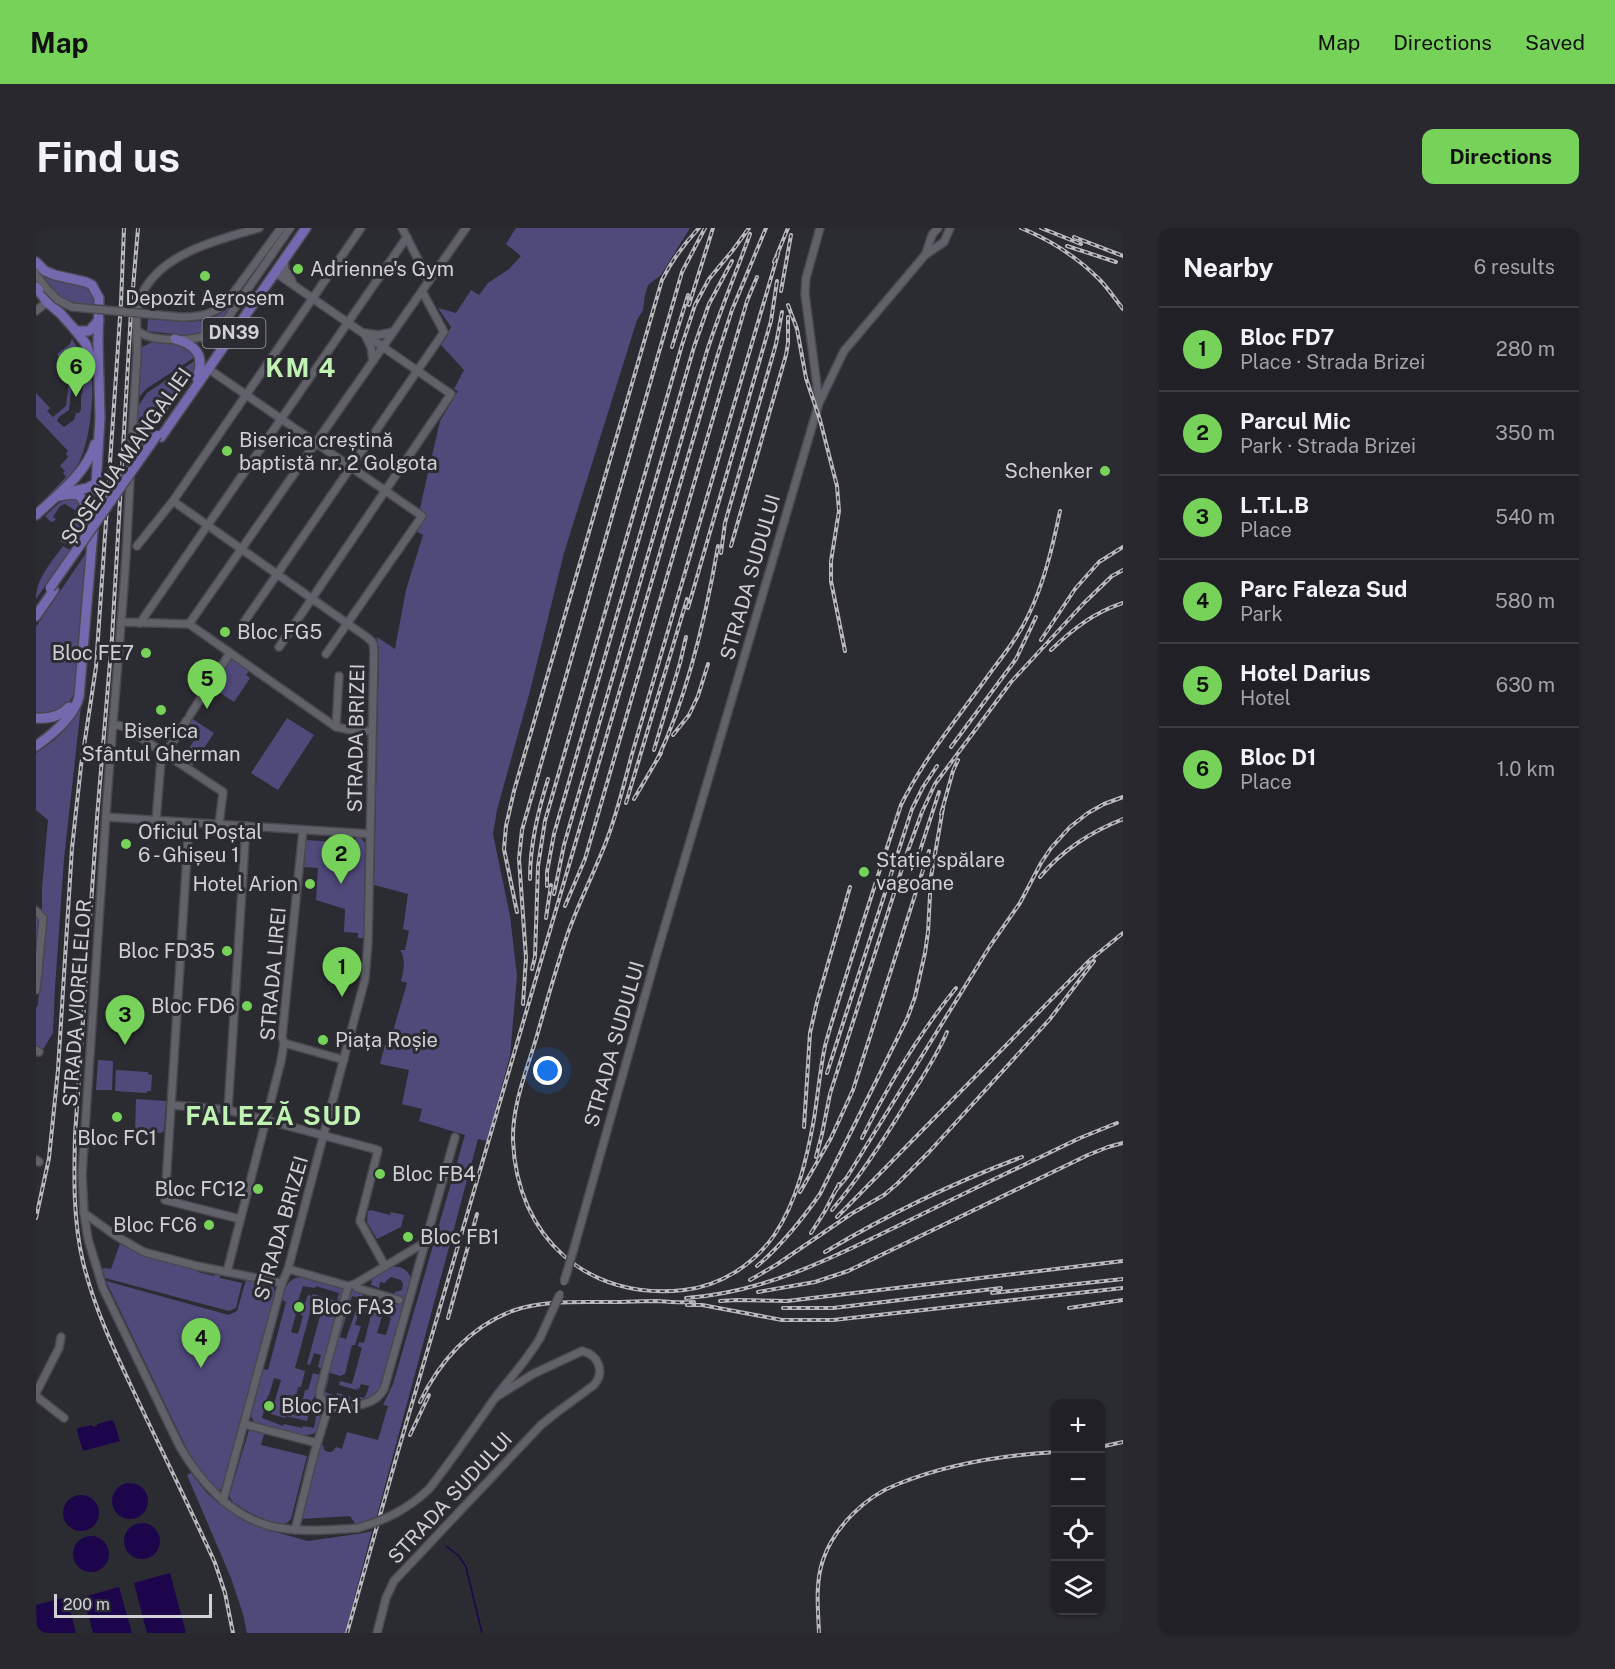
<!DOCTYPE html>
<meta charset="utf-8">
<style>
:root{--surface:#202026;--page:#28282e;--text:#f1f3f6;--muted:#a2a3a7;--line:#3d3e43;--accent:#77d259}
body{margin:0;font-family:"Public Sans",sans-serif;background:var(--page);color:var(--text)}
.controls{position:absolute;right:18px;bottom:18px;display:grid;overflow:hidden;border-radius:12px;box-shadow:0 2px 4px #0004}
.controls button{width:54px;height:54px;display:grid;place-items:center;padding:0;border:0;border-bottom:2px solid var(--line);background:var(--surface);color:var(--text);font:30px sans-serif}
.scale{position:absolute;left:18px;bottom:15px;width:158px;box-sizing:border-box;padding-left:6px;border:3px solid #d1d1d5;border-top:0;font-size:16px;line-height:21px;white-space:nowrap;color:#d1d1d5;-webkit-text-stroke:4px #2b2b32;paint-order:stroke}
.you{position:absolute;left:512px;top:843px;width:21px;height:21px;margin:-15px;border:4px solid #fff;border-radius:50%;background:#1a73e8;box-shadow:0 0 0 9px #1a73e833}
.badge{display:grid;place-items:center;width:39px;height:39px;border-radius:50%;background:var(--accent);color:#111;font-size:20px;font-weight:700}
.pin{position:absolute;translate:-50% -50px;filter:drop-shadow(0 2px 3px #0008)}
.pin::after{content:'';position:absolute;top:32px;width:21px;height:18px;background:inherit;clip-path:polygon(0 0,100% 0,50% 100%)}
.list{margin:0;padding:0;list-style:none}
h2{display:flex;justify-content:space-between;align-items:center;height:78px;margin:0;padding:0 24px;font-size:26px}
h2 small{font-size:20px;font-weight:400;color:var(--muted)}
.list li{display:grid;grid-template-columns:39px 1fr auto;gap:18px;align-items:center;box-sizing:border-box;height:84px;padding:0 24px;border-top:2px solid var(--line)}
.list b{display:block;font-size:22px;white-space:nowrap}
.list p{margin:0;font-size:20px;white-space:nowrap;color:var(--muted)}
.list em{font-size:20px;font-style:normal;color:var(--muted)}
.icon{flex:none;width:33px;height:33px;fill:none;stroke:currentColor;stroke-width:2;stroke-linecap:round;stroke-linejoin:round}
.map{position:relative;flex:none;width:1087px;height:1405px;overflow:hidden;border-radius:12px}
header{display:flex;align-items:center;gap:36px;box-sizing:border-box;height:84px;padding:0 30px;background:var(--accent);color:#111}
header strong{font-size:28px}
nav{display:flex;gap:33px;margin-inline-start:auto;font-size:21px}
.intro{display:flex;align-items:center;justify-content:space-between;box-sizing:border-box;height:144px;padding:0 36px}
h1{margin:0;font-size:42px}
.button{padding:15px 27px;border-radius:12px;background:var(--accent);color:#111;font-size:21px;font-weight:700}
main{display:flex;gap:36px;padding:0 36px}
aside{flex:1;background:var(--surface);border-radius:12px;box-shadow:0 2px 4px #0004}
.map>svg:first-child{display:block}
</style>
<header>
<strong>Map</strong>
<nav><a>Map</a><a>Directions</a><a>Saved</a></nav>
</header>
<div class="intro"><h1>Find us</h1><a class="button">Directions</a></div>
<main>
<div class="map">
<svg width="1087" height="1405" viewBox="0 0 1087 1405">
<rect width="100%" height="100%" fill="#2b2b32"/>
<g fill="#504a7b" fill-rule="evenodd">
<path d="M480,0H654L625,47L612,57L609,67L607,82L601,92L528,325L494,463L461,582L457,606L474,688L481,748L474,828L451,913L442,911L340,1291L320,1297L314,1288L265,1291L283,1216L287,1217L288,1222L292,1224H296L300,1219L306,1221L311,1204L342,1212L352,1178L347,1177L357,1156L429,907L383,893L386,881L366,876L373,842L344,836L349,817H353L371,755L365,753C368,742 370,731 364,722H369L373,703L367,701L372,666L338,657L343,423L341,409L359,421L370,362L387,307L380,303L389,285L384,280L404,193L422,163L418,161L428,142L405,117L415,99L402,80L420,85L435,62L443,67L452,55L473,41L485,28L470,16Z"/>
<path d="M233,26L187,94L169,106L152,108L111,103L112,91C129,92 147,95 164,93C196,90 216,49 233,26Z"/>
<path d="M0,39C7,44 13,49 20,52C37,59 60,52 59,78C24,75 20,66 0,39Z"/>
<path d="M36,111C43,122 53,134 55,147C59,167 53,217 43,234C35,249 22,260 10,272L9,271L30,249L27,245L29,243L24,238L32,229L30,226L32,223L0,189V165L14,180L11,183L17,189L30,178L33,153L24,143L27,141L21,133L24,130L21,126L34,116ZM35,136L44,144L45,147L43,150L47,157L46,166H45V182L43,185H40L38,192L28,199L21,193L23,189L33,182L36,153L28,142Z"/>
<path d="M118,113C135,114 149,112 159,129L110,161L100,173L104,120Z"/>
<polygon points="160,132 161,136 157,145 99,229 101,180 111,165"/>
<polygon points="36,268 45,272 48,295 36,312 30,316 24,313 25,311 28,312 45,286 29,276 24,278 17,289 20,291 18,293 15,294 9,288 23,275"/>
<path d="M27,318L34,322L0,371C0,350 16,334 27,318Z"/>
<path d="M50,325L52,350L40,462C32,480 20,488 0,485V399Z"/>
<polygon points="194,430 213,443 210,447 214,450 198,474 175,459"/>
<path d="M45,478L28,631L19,759L17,805L6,823L0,818V780L2,777L4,748L0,744V677L6,684V660L12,592L0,582V525C21,512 33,500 45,478Z"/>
<polygon points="155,490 178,505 156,538 148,533 151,529 149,527 164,503 152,495"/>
<polygon points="251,490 278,507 242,562 215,545"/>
<polygon points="320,609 325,610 329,615 328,710 322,710 322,705 308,704 309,681 280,672 282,640 268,639 270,612 319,615"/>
<polygon points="62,832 77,833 76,862 60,862"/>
<polygon points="80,842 112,844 112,846 116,847 115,863 111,863 111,865 79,863"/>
<polygon points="100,871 130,873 128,903 125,905 99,903"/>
<polygon points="335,982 354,987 355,984 368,987 365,999 341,1011 331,994 332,983"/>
<polygon points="84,1016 107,1027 162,1042 162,1044 178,1048 180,1045 184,1046 184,1050 206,1055 200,1080 193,1083 69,1050 66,1042 68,1040 75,1041"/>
<path d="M356,1039C365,1038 373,1042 375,1051L344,1160L339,1166L334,1170L294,1175L291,1174L292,1169L288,1168L287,1164L289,1149L293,1150L289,1164L300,1168L301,1165L318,1170L319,1167L328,1170L331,1165L333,1158L325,1156L323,1161L321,1160V1162L303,1157L304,1153L316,1156L326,1120L322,1118L323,1114L328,1115L335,1087L329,1085L330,1081L347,1085L341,1105L350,1107L355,1090L352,1089L355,1080L351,1078L332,1073L334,1067L357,1073L359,1064L366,1062L367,1056L365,1052L355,1049L351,1052L349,1055L344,1054L343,1060L335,1057L337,1048Z"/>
<path d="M266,1049L303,1058L308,1062L287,1141L282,1139L285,1127L278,1125L274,1137L271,1136L287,1077L277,1074L259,1140L269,1143L265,1159H262L258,1177L265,1179L269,1162H272L277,1145L284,1147L280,1166L275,1174L284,1176L287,1180C285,1186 285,1197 281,1203C273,1214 233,1199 221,1196L218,1194L215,1188L227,1141L232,1142L250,1074L246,1072C250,1059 251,1050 266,1049ZM267,1058L279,1060L280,1058L303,1065L301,1073L277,1066L276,1068L272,1067L265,1087L267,1088L262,1106L255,1104L260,1086L258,1085ZM238,1150L245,1152L235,1186L249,1190L250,1188L271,1193L273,1184L270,1183L272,1176L282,1178L278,1200L267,1198L266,1200L248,1196L247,1198L226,1190L232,1167H233Z"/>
<polygon points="210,1052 237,1059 239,1065 186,1261 182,1262 171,1254 159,1238 70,1053 193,1087 201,1083"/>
<polygon points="317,1062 328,1065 326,1071 316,1068 304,1109 310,1111 322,1076 325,1077 319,1097 325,1098 319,1117 316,1117 309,1146 304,1148 291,1144 313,1063"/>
<path d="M213,1202L228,1206L225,1217L271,1228L255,1291C252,1294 252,1295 247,1296C238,1297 198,1279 194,1270C194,1269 194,1267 194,1265Z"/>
<polygon points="155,1245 171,1265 185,1277 232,1302 272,1313 328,1305 336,1303 309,1405 211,1405 207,1386 195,1350 151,1247"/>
</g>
<g fill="#1d054c">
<polygon points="76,1192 78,1194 84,1213 47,1223 41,1203 42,1200 56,1197 57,1199 61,1198 61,1196"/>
<circle cx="94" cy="1273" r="18"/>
<circle cx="45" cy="1285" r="18"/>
<circle cx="106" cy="1313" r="18"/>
<circle cx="55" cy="1326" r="18"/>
<polygon points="134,1345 150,1405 111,1405 98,1355"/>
<polygon points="83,1359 96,1405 57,1405 47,1369"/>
<polygon points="31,1369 40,1405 1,1405 0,1377"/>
</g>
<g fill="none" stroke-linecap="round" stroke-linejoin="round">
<polyline stroke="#1d054c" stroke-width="1.5" points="410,1318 423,1328 430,1339 446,1405"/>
<defs>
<g id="minor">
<path d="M223,0C184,11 125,25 106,66C97,84 102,107 101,127C97,188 94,250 91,311C86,398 77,485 71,572C62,697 55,822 46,946L48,985L52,1011L67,1060L144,1219C166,1256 199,1293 244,1300C270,1304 296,1302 322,1300"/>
<polyline points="366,0 393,53"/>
<polyline points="890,25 896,7 902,0"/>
<polyline points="248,32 249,42 256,53"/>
<polyline points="240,45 415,166 243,419"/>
<polyline points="0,46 10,60"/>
<polyline points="0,83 11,74"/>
<path d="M145,89C163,89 176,87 190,75L245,0"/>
<path d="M102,103C114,114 154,113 169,108C177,105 183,101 189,94L254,0"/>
<polyline points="329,105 343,107 357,104"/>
<polyline points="330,109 335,119 337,133"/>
<polyline points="177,144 386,288 290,426"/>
<polyline points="783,173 769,66 770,50 784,0"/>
<polyline points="137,273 332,410 337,415 338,424 332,714 329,751 252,1041 246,1055 187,1273"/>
<polyline points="101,318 137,273 325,0"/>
<polyline points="85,394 153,396 300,499 315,502 336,503"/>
<polyline points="104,395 371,9"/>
<polyline points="153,396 430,0"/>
<polyline points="206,397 408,104 386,63"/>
<polyline points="154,487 194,425"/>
<polyline points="77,496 89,499 187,564 183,597"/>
<polyline points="300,499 303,448"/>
<polyline points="70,589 334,606"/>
<polyline points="120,593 125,532 151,492"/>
<polyline points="153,595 129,972 204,991"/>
<polyline points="0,683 7,690 0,762"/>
<polyline points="248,815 308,832"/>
<polyline points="0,822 3,824"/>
<polyline points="135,877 192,882 342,922 324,993 349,1038"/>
<polyline points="192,882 210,598"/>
<polyline points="0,932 3,934"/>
<polyline points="48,985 80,1008 108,1024 161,1038 246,1055"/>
<polyline points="538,1020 621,725 783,175 808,123 889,27 908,14 914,0"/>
<polyline points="252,1041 312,1058 319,1056 388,1015"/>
<polyline points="191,1044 245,833 248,815 246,809 267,602"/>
<polyline points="319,1056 321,1060 363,1072"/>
<polyline points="0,1165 23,1120 25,1109"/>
<polyline points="0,1168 28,1190"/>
<path d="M292,1180C312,1178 338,1180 348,1161L419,909"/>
<polyline points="292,1180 284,1168 284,1162 312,1058"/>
<polyline points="208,1196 281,1215"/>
<path d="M393,1261C416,1232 437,1201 459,1170C474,1150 491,1132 504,1110"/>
<polyline points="259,1302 278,1226 292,1180"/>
<path d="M341,1405L350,1370L358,1353L505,1197L520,1185L558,1157C569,1144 563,1127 546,1123L497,1146L460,1169"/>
</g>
<g id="major">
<path d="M0,34L9,43L19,47L50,54L56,57L63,70L62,115L64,190L58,291L43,469C38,489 17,506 0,518"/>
<polyline points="0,59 11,74 25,86 40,103 50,116 59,142"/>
<polyline points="40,103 53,103 63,92"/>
<path d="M139,111C161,117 169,128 161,150"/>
<polyline points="125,209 270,0"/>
<polyline points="33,264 51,260 59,256"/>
<path d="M23,268C40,264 49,265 49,284"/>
<path d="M0,287C21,267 51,245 59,216"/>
<polyline points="51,310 50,293 54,276"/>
<polyline points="0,388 18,362"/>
<path d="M0,490C13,491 24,489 33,479"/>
</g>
</defs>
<use href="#minor" stroke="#49484e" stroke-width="10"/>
<use href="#major" stroke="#49484e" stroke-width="12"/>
<use href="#minor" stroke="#616169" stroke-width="7"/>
<use href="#major" stroke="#7469af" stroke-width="9"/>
<defs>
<g id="rail">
<path d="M102,0L95,84L76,410L61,590L39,907C38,949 37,992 47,1034C58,1079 77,1120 97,1162C124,1220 153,1277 179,1335L189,1365L197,1405"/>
<path d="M985,0C1014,12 1041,29 1063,51C1072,60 1079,71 1087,81"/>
<polyline points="1005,0 1045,16"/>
<polyline points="1038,9 1087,28"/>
<polyline points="1031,18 1080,34"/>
<path d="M742,26L596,526C588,556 581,586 570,614C558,645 543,674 532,705C520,740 510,776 500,811C490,844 476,878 477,913C481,1009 551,1073 648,1062C684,1058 718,1037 739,1006C761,973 771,930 778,891C782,866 784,842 789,818C797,788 807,759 816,729C832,679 848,628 865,577C889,528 925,486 957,441C970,424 983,407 992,388C1008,356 1017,317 1024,283"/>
<polyline points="738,34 752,0"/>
<polyline points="745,63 755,7"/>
<polyline points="653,77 677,0"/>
<polyline points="752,77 761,101 770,150 784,192 801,258 803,283 795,333 795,353 809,423"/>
<polyline points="636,119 652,67"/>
<polyline points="695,318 750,127 752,115 752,89"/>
<polyline points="685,325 689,295 740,116 746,84"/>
<polyline points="652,380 735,93 741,53"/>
<polyline points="1005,412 1039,361 1063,334 1087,319"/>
<path d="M1015,422C1037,401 1057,385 1087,375"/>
<polyline points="637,507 653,487 662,468 672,436"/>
<polyline points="915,519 980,431 1000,389"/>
<polyline points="618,522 644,435 650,409"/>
<path d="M621,532C652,467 670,388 682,318"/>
<polyline points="598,571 625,525"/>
<polyline points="590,575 651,371"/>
<polyline points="905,586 917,543 922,532"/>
<polyline points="881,632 903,564"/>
<path d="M1004,649C1025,623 1056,603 1087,591"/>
<path d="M494,651C494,616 502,584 512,551"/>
<polyline points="511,658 511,644 518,606 658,119 673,76 696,33"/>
<path d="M518,666L528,617L671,123C684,83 700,45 714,6"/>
<polyline points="529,678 549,631 711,73 721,49"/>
<path d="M481,684L468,621L470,598L478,563L626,52C636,32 648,16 663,0"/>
<polyline points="510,690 515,657"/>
<polyline points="496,741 499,729 502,638 509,593 646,117 659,77 673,51 697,22 713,0"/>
<polyline points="487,776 490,730 483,631 486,602 646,44 669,0"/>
<polyline points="791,845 876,581 887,559 901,538"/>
<polyline points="768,899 774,805 781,774 814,659"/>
<path d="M826,910C852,857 883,806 920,760"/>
<polyline points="780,929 786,906 794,866 871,625 886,584 899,556 975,454 1048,375 1076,348 1087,342"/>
<polyline points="800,962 811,949 954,718 984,675 1005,635 1015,620 1034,599 1052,585 1068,576 1087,569"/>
<polyline points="764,964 795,910 817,862 893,623"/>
<path d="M796,982C825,948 849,910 872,872C886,850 901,828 911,804"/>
<polyline points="801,989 1054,732 1087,705"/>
<polyline points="0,990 13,930 22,842 36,620 45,538 60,439 85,75 88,0"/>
<polyline points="775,1005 789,983 803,956"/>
<path d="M789,1024C851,987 919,954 986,929"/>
<path d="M721,1038C746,1017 765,993 784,966L871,791L879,769L889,725L892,704L895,649L907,580"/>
<polyline points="714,1052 740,1037 815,986 848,967 861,956 893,924 1014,791 1058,733"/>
<polyline points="722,1064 779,1054 812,1043 1052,927 1072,919 1087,915"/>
<polyline points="956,1065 1087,1051"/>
<path d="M650,1070C732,1064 800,1028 872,993C929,965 987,937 1044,910L1081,895"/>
<polyline points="684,1073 701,1072 751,1073 1087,1033"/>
<polyline points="651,1077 666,1077 746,1092 797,1092 1087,1060"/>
<polyline points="747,1080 797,1080 965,1060"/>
<polyline points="1033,1080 1087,1072"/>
<polyline points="412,1090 441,986"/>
<path d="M384,1174C403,1134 434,1099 476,1083C507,1072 543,1074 575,1074C591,1074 606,1073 621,1073C633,1074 645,1075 658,1074"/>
<polyline points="374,1207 393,1167"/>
<polyline points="1064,1219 1087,1214"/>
<polyline points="311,1405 361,1227 682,126 696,82 730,0"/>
<path d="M783,1405C782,1381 779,1355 787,1332C798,1299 830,1268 862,1256C911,1236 968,1227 1020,1224"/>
</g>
</defs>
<use href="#rail" stroke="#bababe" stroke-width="4"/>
<use href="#rail" stroke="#2b2b32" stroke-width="1.5" stroke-dasharray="4.5" stroke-linecap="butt"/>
<defs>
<g id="minor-bridge">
<polyline points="10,60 22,72 36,79 145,89"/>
<polyline points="528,1054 538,1020"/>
<polyline points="504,1110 524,1066"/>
<path d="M322,1300C350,1292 372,1281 393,1261"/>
</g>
<polyline id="major-bridge" points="14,360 121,207"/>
</defs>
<use href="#minor-bridge" stroke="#49484e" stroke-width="10" stroke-linecap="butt"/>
<use href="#major-bridge" stroke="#49484e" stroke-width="12" stroke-linecap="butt"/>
<use href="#minor-bridge" stroke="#616169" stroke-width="7"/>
<use href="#major-bridge" stroke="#7469af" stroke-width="9"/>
</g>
<g fill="#77d259" stroke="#2b2b32" stroke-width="2">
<circle cx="262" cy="41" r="6"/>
<circle cx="169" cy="48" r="6"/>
<circle cx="191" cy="223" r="6"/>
<circle cx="1069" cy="243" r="6"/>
<circle cx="189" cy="404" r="6"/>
<circle cx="110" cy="425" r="6"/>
<circle cx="125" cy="482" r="6"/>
<circle cx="90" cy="616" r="6"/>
<circle cx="828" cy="644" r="6"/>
<circle cx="274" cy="656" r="6"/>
<circle cx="191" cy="723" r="6"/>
<circle cx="211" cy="778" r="6"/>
<circle cx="287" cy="812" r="6"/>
<circle cx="81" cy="889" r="6"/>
<circle cx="344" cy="946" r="6"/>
<circle cx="222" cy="961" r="6"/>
<circle cx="173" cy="997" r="6"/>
<circle cx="372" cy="1009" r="6"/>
<circle cx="263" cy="1079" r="6"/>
<circle cx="233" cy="1178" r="6"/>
</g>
<g text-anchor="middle" stroke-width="6" stroke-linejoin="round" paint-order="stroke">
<rect fill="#2b2b32" stroke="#9f9fa4" stroke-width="1.5" x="166.5" y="90" width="63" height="30" rx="4.5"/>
<g font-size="18" font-weight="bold" fill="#d1d1d5">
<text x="198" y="111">DN39</text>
</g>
<g font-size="20" fill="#d1d1d5" stroke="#2b2b32" text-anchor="start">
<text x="274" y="48">Adrienne's Gym</text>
<text x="169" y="77" text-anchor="middle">Depozit Agrosem</text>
<text x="203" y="219">Biserica creștină<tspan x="203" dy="23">baptistă nr. 2 Golgota</tspan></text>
<text x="1057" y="250" text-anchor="end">Schenker</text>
<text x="201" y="411">Bloc FG5</text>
<text x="98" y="432" text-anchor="end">Bloc FE7</text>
<text x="125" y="510" text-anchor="middle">Biserica<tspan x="125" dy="23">Sfântul Gherman</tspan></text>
<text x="102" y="611">Oficiul Poștal<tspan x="102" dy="23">6 - Ghișeu 1</tspan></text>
<text x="840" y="639">Stație spălare<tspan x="840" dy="23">vagoane</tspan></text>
<text x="262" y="663" text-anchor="end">Hotel Arion</text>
<text x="179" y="730" text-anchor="end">Bloc FD35</text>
<text x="199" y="785" text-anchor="end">Bloc FD6</text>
<text x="299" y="819">Piața Roșie</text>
<text x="81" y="917" text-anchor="middle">Bloc FC1</text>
<text x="356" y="953">Bloc FB4</text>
<text x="210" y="968" text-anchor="end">Bloc FC12</text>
<text x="161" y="1004" text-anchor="end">Bloc FC6</text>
<text x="384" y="1016">Bloc FB1</text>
<text x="275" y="1086">Bloc FA3</text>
<text x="245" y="1185">Bloc FA1</text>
</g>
<g font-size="20" fill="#d1d1d5" stroke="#2b2b32">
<text transform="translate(90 228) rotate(-55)" y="7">ȘOSEAUA MANGALIEI</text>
<text transform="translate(714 349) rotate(-74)" y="7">STRADA SUDULUI</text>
<text transform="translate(320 510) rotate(-89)" y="7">STRADA BRIZEI</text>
<text transform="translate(237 746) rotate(-85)" y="7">STRADA LIREI</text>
<text transform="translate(41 775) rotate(-86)" y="7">STRADA VIORELELOR</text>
<text transform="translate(578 816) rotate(-74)" y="7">STRADA SUDULUI</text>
<text transform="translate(245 1000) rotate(-74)" y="7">STRADA BRIZEI</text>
<text transform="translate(414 1270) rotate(-47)" y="7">STRADA SUDULUI</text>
</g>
<g font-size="26" font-weight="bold" letter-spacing="1.5" fill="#c0f2b1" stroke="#2b2b32">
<text x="265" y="149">KM 4</text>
<text x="238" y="897">FALEZĂ SUD</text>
</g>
</g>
</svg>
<div class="controls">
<button>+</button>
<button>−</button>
<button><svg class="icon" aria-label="locate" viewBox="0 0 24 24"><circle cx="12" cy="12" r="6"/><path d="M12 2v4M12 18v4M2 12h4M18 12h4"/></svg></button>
<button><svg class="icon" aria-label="layers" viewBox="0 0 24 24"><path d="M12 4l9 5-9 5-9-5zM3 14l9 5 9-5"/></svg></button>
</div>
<div class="scale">200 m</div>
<div class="you"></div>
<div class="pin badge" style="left:306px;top:769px">1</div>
<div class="pin badge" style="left:305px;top:656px">2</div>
<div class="pin badge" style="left:89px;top:817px">3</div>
<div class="pin badge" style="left:165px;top:1140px">4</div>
<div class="pin badge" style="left:171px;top:481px">5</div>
<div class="pin badge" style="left:40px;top:169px">6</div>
</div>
<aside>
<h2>Nearby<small>6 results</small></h2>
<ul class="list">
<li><span class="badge">1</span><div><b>Bloc FD7</b><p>Place · Strada Brizei</p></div><em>280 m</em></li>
<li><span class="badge">2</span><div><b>Parcul Mic</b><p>Park · Strada Brizei</p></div><em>350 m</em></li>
<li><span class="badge">3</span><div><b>L.T.L.B</b><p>Place</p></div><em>540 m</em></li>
<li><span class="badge">4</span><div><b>Parc Faleza Sud</b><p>Park</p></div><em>580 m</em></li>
<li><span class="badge">5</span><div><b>Hotel Darius</b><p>Hotel</p></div><em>630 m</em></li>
<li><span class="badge">6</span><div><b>Bloc D1</b><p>Place</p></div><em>1.0 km</em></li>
</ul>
</aside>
</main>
